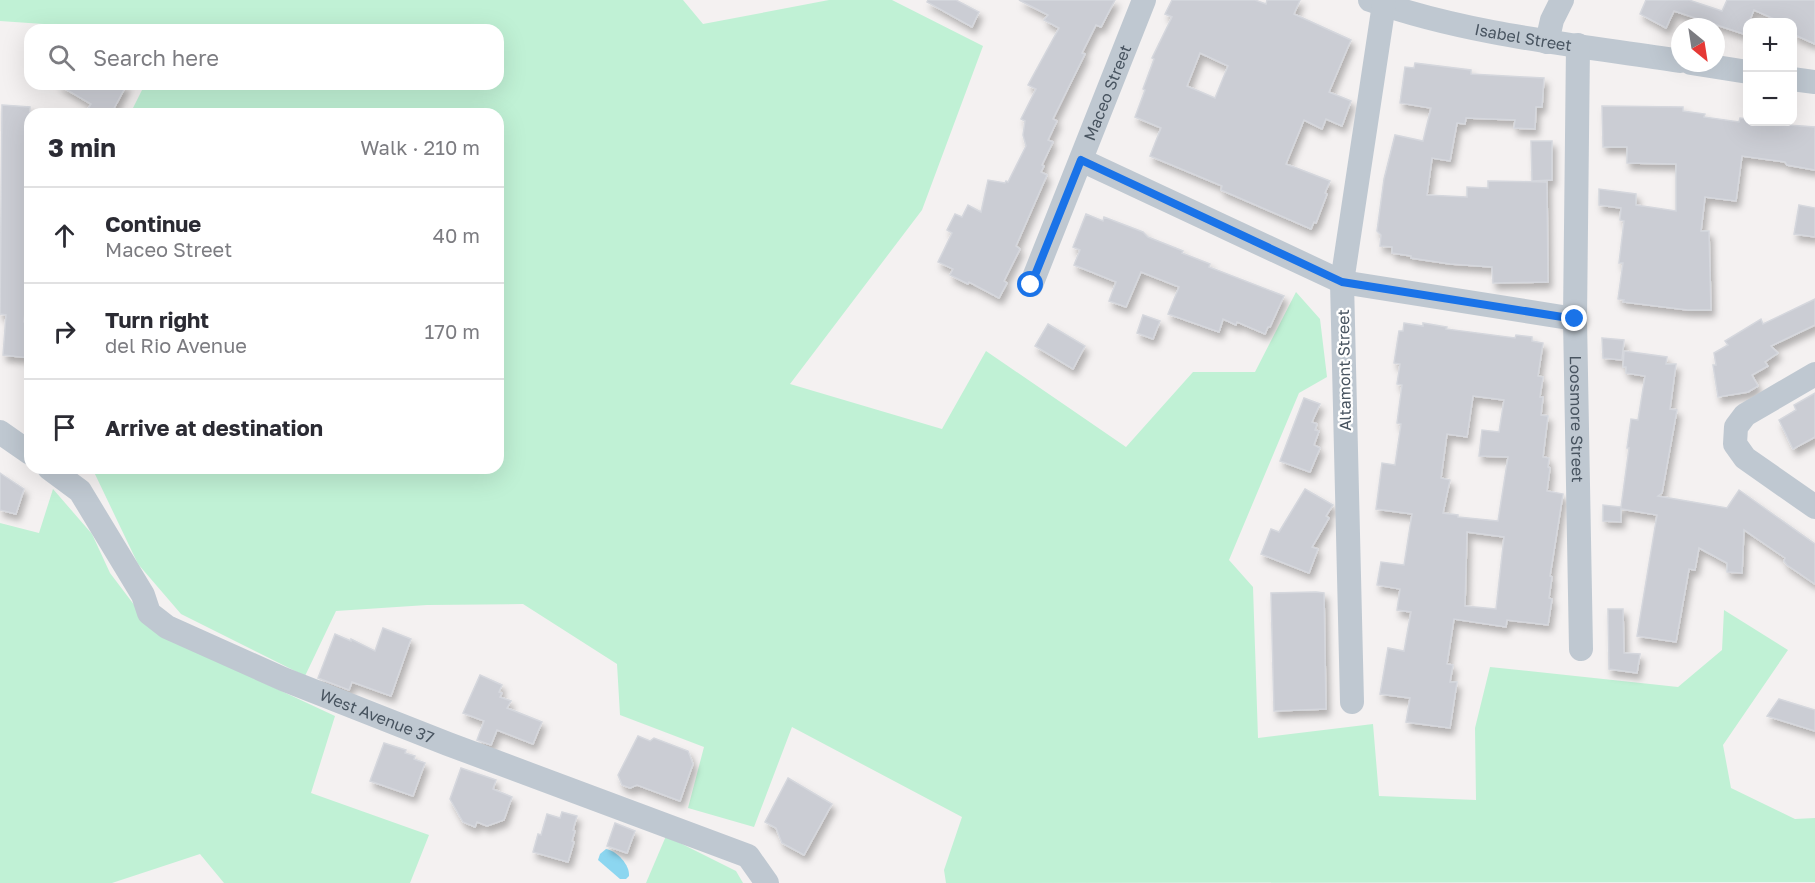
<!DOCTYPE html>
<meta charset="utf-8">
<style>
:root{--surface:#fff;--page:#f2f2f3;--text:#2b2b33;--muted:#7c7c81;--line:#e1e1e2}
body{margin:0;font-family:"Golos Text",sans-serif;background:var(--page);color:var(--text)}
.controls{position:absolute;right:18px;top:18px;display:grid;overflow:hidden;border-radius:12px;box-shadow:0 6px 24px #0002}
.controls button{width:54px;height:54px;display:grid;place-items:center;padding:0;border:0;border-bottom:2px solid var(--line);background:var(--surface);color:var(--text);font:30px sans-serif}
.compass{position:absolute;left:1671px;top:18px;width:54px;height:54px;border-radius:50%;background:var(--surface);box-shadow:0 6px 24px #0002;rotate:150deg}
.stop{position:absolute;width:18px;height:18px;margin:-14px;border:4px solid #1a73e8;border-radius:50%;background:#fff}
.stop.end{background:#1a73e8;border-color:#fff;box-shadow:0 2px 6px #0008}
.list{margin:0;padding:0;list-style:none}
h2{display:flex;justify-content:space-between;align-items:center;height:78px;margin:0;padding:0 24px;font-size:26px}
h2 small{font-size:20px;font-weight:400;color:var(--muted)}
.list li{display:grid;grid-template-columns:39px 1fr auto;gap:18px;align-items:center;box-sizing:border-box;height:96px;padding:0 24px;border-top:2px solid var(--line)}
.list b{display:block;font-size:22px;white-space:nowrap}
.list p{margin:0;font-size:20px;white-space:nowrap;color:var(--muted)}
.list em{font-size:20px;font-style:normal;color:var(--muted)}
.icon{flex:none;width:33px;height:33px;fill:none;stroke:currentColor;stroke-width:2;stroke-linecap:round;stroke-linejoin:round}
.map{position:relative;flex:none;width:1815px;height:883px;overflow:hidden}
.search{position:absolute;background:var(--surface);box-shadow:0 6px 24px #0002;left:24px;top:24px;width:480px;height:66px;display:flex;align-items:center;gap:15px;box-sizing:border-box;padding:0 21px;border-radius:18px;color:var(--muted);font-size:22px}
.panel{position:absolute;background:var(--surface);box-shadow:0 6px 24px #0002;left:24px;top:108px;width:480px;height:366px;border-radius:18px}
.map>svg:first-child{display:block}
</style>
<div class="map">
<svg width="1815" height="883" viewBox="0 0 1815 883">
<defs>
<filter id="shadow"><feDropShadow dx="3.5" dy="6" stdDeviation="3" flood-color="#0004"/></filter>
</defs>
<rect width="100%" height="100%" fill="#f4f1f1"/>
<g fill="#c0f1d5">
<polygon points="0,0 683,0 703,24 829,0 892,0 983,46 922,210 790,384 942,429 986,351 1126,447 1193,372 1255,372 1296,292 1320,319 1327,377 1299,393 1229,560 1253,587 1258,738 1373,724 1379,796 1476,800 1475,728 1490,667 1678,687 1722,650 1724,610 1788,650 1723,745 1731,788 1795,819 1815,818 1815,882 946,883 944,870 962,817 792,727 754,827 688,808 704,747 620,715 617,664 523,604 427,605 336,611 305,676 181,614 138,564 94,472 96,468 498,468 498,114 130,114 145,84 498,84 498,30 103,30 101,28 0,21"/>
<polygon points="53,489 92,534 110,573 135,606 163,636 335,716 311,793 429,835 410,883 224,883 200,854 112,883 0,883 0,523 39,533"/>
<polygon points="666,836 736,871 743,883 646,883"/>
</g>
<path fill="#8cd6f0" d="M606,849C617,851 630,865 629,876L626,879H620L598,860L600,854Z"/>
<g fill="#cbcdd4" stroke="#d5d7dd" stroke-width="1.5" fill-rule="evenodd" filter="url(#shadow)">
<polygon points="928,0 956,0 979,12 972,27 927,2"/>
<polygon points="1019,0 1115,0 1101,27 1096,25 1082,53 1085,54 1053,119 1057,121 1048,140 1053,142 1042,165 1044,166 1041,172 1047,175 1016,246 1020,249 1004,281 1007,283 999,298 969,282 968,284 950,275 953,269 938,262 952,233 947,230 955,214 962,217 968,205 981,212 988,180 1005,183 1006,181 1008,182 1026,146 1023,135 1025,121 1021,119 1036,89 1028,85 1059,28 1044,20 1048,15"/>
<path d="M1172,0H1255L1266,4L1267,0H1300L1294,14L1351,40L1329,92L1351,101L1342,126L1326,119L1322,129L1304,120L1286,164L1330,181L1325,193L1327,194L1316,223L1314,222L1311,229L1221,190L1222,186L1150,156L1161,128L1135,117L1145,90L1143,89L1154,59L1152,58L1172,17L1165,14ZM1200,53L1228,66L1215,98L1187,86Z"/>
<polygon points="1646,0 1689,0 1722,11 1727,0 1815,0 1815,44 1793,34 1795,29 1792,28 1792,22 1781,22 1754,10 1744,34 1674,11 1666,28 1640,14"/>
<polygon points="1415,63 1471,70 1471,74 1544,78 1542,107 1536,107 1535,129 1514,128 1515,120 1466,118 1465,124 1457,123 1450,161 1432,158 1427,195 1467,197 1467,187 1488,188 1488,181 1547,182 1548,282 1493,283 1492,267 1450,264 1411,258 1411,256 1392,253 1392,247 1380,246 1381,235 1377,231 1384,179 1395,135 1423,141 1431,108 1400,103 1405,67 1414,68"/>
<polygon points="57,84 127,84 111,114 85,114 91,104"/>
<polygon points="2,105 30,107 28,154 30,154 30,266 24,322 30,323 30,358 3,355 6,315 0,314"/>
<polygon points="1602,106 1683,107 1683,111 1705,114 1704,117 1739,122 1740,118 1748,119 1748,122 1815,127 1815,170 1787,165 1785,162 1742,156 1736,201 1705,197 1701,231 1709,231 1711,310 1688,310 1623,302 1624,300 1618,299 1623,263 1619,263 1624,221 1620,220 1621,208 1599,205 1599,189 1636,194 1636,205 1676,211 1676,164 1627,163 1627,147 1603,147"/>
<polygon points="1531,141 1552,141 1552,180 1532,181"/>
<polygon points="1799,205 1815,208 1815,237 1794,234"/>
<polygon points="1086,214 1103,221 1104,217 1143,232 1148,237 1183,251 1182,253 1210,264 1209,267 1284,296 1270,327 1268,327 1265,334 1237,322 1236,325 1223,319 1219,332 1168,314 1179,287 1141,272 1126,307 1109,301 1116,282 1074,265 1080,250 1073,247"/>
<polygon points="1815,299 1815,325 1771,346 1778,353 1765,362 1768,366 1752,375 1758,386 1748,392 1718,397 1713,365 1716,365 1714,353 1728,345 1725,341 1761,319 1763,324"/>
<polygon points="1143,315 1160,321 1153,339 1137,333"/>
<path d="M1404,323L1423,326V323L1447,327L1446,329L1515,338L1516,335L1532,337V341L1543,343L1538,376L1543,377L1540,397H1543L1541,415L1548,416L1543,457L1549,458L1548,467L1550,468L1547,491L1563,494L1550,576L1552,577L1549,598L1552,599L1548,625L1507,620L1506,627L1454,619L1447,664L1453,665L1450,682H1457L1450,728L1406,722L1410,698L1380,694L1388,648L1404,651L1411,612L1397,610L1400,589L1377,585L1381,562L1404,565L1412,514L1376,509L1382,463L1395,465L1401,424L1397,423L1402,385L1397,384L1400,364L1394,363L1399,331H1403ZM1473,396L1504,400L1499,432L1482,430L1479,456L1508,457L1498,521L1458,517V515L1443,513L1450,480L1441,478L1447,434L1467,437ZM1467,532L1504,537L1496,609L1465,606Z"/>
<polygon points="1048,324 1085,346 1073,369 1035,346"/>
<polygon points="1602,338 1624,340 1622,360 1603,358"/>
<polygon points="1624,351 1667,357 1666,364 1676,364 1670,409 1677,410 1662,493 1658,496 1727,508 1739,490 1815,544 1815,584 1787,565 1784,561 1785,558 1744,530 1742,573 1727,572 1727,563 1699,548 1695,570 1689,569 1676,642 1637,636 1657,515 1621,509 1621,522 1603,521 1603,505 1621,507 1629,448 1627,448 1631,419 1638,420 1645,376 1626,373 1626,367 1623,367"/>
<polygon points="1815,393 1815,437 1793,449 1779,420 1796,410 1794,405"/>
<polygon points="1304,398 1320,404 1312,422 1317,424 1315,430 1319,431 1314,445 1320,448 1310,472 1280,461"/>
<polygon points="0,473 24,489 16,514 0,510"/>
<polygon points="1305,489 1333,505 1326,516 1329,518 1312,547 1318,549 1309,573 1261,554 1271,529 1279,532"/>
<polygon points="1316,592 1324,593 1326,709 1274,711 1271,593"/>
<polygon points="1608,609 1623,609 1624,653 1640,654 1637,673 1609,669"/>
<polygon points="383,628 411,639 391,696 352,682 349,690 318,678 335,634 351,641 351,639 375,651"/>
<polygon points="480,675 502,685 499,692 502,693 500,697 511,701 507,708 542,722 533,744 497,730 491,745 477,740 484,721 463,713"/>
<polygon points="1779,699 1815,710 1815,731 1767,716"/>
<polygon points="638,736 650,741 654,738 688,751 693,764 680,801 637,785 630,788 622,785 618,775"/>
<polygon points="384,743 406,750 405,753 415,756 414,759 425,763 413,796 370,781"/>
<polygon points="461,768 496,780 493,789 512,797 504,820 487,826 477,822 475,827 463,822 450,799"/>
<polygon points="788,778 832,804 804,855 782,843 776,828 765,822"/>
<polygon points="562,812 577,816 573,830 575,831 572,841 574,842 568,862 533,852 538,834 541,835 547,814 560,818"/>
<polygon points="615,823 635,831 627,853 607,846"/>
</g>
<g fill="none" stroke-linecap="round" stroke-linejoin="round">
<g stroke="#bfc8d1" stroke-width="24">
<path id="s1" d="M1370,0C1469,35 1576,45 1680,61"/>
<polyline points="1547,42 1552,20 1562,0"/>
<path id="s2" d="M1578,45L1575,319L1581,649"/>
<polyline points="1691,63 1748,72"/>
<polyline points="1792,79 1815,82"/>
<polyline points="1081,160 1342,282 1575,319"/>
<path id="s3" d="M1031,285L1144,0"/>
<polyline points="1815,374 1745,415 1736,427 1735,444 1745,458 1815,507"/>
<polyline points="0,432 30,453"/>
<path id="s4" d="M49,468L80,491L143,595L149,613L167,627L283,679L448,744L748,856L767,883"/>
<polyline points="1352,702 1342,282 1384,4"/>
</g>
</g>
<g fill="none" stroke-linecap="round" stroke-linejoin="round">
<polyline stroke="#1a73e8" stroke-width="8" points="1031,285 1081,160 1342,282 1575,319"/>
</g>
<g text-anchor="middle" stroke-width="4.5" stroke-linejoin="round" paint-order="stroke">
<g font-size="16" fill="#485460" stroke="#fff">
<text dy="6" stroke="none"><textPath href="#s1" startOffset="158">Isabel Street</textPath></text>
<text dy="6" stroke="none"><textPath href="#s3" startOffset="207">Maceo Street</textPath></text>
<text transform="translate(1344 370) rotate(-91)" y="6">Altamont Street</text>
<text dy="6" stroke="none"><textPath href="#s2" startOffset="374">Loosmore Street</textPath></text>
<text dy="6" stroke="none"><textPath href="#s4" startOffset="430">West Avenue 37</textPath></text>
</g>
</g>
</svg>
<div class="controls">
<button>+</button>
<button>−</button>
</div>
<svg class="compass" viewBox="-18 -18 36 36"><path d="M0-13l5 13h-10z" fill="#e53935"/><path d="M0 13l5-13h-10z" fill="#7c7c81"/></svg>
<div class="stop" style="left:1031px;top:285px"></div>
<div class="stop end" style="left:1575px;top:319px"></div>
<div class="search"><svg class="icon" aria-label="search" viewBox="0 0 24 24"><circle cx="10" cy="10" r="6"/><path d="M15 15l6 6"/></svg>Search here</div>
<section class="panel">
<h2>3 min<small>Walk · 210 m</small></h2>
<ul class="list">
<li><svg class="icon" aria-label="ahead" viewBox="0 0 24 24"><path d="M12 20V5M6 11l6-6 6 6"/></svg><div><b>Continue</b><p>Maceo Street</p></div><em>40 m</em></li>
<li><svg class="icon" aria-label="right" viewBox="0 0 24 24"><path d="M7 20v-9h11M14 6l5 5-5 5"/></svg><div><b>Turn right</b><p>del Rio Avenue</p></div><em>170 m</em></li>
<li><svg class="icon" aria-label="arrive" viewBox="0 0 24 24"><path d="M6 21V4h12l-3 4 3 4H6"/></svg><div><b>Arrive at destination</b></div></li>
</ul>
</section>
</div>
